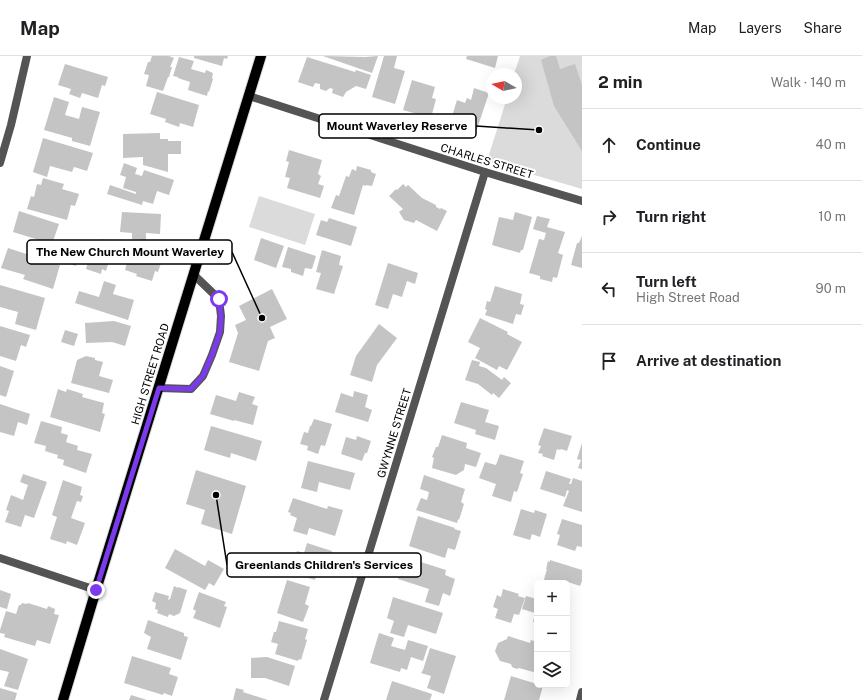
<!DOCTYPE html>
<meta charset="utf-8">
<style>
:root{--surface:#fff;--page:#f6f6f6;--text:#202124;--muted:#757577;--line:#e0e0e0}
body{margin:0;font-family:"Public Sans",sans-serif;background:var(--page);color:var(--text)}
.controls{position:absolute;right:12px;bottom:12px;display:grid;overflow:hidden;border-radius:6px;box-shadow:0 4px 16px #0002}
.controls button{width:36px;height:36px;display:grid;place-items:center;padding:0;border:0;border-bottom:1px solid var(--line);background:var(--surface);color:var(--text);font:20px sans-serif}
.compass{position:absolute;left:486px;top:12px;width:36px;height:36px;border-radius:50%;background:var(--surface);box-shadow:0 4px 16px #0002;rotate:279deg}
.stop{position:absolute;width:12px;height:12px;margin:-9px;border:3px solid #7c3aed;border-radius:50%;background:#fff}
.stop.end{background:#7c3aed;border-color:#fff;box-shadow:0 1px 4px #0008}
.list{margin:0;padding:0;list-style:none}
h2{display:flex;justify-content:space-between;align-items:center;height:52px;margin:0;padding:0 16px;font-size:17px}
h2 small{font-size:13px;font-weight:400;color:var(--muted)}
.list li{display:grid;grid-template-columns:26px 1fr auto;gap:12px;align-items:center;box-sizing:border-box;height:72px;padding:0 16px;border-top:1px solid var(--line)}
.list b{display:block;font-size:15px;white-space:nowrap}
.list p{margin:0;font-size:13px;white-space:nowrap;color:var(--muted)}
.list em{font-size:13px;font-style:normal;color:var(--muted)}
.icon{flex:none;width:22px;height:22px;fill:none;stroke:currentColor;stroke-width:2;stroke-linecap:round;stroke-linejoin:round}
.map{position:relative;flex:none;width:582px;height:644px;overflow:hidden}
header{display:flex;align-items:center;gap:24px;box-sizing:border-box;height:56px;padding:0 20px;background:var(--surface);border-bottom:1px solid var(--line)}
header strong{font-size:19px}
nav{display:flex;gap:22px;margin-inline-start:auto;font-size:14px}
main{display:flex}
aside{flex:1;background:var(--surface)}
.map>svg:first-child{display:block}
</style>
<header>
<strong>Map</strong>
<nav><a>Map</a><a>Layers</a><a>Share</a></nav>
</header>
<main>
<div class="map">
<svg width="582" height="644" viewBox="0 0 582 644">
<rect width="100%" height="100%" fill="#fff"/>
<g fill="#dbdbdb">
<polygon points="520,0 582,0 582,133 487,105 507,42 516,42 516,18 514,18"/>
<polygon points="259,140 315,158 305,189 249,171"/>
</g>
<g fill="#c4c4c4">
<polygon points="152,0 169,0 174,2 170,11 172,11 169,21 168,21 163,35 146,30 149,19 144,18 148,6 150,6"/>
<polygon points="194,0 228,0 227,3 224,2 222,10 194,2"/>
<polygon points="323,0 365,1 378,0 372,17"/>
<polygon points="384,0 397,0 394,12 405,15 395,48 372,41"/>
<polygon points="467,0 498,0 495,12 466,3"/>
<polygon points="550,0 556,0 560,13 575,8 582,29 582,95 554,50 541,4"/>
<polygon points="179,1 194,5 191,13 205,17 206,14 213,17 212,22 213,23 209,36 208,35 207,40 188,34 190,26 178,22 178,21 173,20"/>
<polygon points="307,1 355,16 356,14 371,19 366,33 356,30 346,36 343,41 332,37 333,33 330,32 326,35 320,33 320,28 315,27 313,31 298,26"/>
<polygon points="65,8 108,21 105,30 102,29 98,42 82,37 80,42 69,38 71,33 58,29"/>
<polygon points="412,24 435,31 432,42 436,43 431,62 403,54"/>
<polygon points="474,32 489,37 476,76 450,67 457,44 465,47 467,42 471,44"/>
<polygon points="157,36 199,49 193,71 180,67 179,71 165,66 166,63 150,58"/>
<polygon points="54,41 69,46 65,59 79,63 82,51 100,56 90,90 72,85 72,82 44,74"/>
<polygon points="160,77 160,83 168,83 168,85 181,85 181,98 168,98 168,116 143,109 143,101 123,102 123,78"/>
<polygon points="43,82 93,97 87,115 74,111 72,116 50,110 47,121 33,116"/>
<polygon points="289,94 322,104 318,118 321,120 318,128 324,130 320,142 287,132 290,122 285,121 289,106 286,105"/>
<polygon points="124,107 137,112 135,118 142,120 144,114 174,124 169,139 157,135 153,148 143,145 142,149 107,138 110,129 136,138 136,136 123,132 126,121 120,119"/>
<polygon points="357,110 371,114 371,116 376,118 372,130 366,129 366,130 363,129 354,159 331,152 336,139 339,140 346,120 349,121 352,113 356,115"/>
<polygon points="43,122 64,128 62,133 79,138 75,150 71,149 67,164 27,153 31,140 34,141 37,128 41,129"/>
<polygon points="403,128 406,131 408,129 422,142 436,149 436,151 440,153 441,152 447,155 437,175 416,164 414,167 404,164 399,156 403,153 389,140 396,133 397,134"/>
<polygon points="19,155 59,168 52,188 13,176"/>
<polygon points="122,156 161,158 160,178 146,177 146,184 132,183 132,177 120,176"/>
<polygon points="515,156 532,161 523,194 521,194 520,197 492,189 499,161 513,164"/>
<polygon points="537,160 550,163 547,171 565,176 558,197 563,199 557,222 553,221 552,226 540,223 540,220 529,217 539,183 544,184 546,177 533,173"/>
<polygon points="329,162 357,171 351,190 316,179 321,164 327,166"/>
<polygon points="582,180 582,212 571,209 577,187 579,187"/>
<polygon points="261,182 284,190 276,212 254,204"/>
<polygon points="103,183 120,188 122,184 131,187 126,202 119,200 116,208 109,205 106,215 102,213 101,218 86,213 90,200 93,201 97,189 100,190"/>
<polygon points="149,191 161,195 158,206 161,207 158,216 155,215 152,225 136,220 137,218 125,214 130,196 145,201"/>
<polygon points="288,191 316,200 312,213 305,212 303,220 291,216 291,213 282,211"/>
<polygon points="8,192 60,209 53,233 23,223 25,219 1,212"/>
<polygon points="64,193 79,198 76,210 60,205"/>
<polygon points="322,194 341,200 339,209 343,210 334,238 316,233 321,217 316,216"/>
<polygon points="388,207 418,217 415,228 407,225 402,241 393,238 388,253 375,249"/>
<polygon points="104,225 116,229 113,238 134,244 128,264 75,247 79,235 99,241"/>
<polygon points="0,229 45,242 36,274 15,268 18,256 0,251"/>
<polygon points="495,230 522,238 520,248 524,249 521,259 516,258 513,268 485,259 487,254 485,253 487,245 490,246"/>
<polygon points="272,233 287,263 270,271 275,282 268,285 259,315 229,306 238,277 235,269 246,264 239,250"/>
<polygon points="480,262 508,276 507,278 522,286 507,314 499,310 497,314 475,302 480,292 468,286"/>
<polygon points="114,265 131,270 125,290 112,286 86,287 85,267"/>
<polygon points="379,268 397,282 377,309 372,326 350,319 356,300"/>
<polygon points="0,270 30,279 26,291 21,289 16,305 0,300"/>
<polygon points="65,274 78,278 74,290 61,286"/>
<polygon points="86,300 95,302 95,304 103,306 99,320 113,324 109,337 71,327 77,304"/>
<polygon points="472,304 480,306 479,310 486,312 502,324 504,321 511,327 499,342 493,337 492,339 478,328 465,324"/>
<polygon points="0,310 14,315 6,341 0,339"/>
<polygon points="58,333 66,336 67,333 83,338 82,341 104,347 102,357 105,358 100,376 50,361"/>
<polygon points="354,335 368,339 365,351 372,354 368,366 335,356 341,337 353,341"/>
<polygon points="239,336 255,341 252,348 258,350 253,369 234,364 234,365 210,358 216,339 236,345"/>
<polygon points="461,346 489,354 485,366 499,370 495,384 475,378 476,374 454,367"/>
<polygon points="0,348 30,358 27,369 18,366 14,380 0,376"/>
<polygon points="314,363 332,368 325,390 321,389 318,398 307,394 308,390 300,388 304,376 308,377 310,370 311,370"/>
<polygon points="41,365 62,371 61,377 68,379 66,386 78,390 77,394 92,398 86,417 63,409 64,404 57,402 58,399 45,395 46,390 34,387"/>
<polygon points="211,370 262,385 256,405 231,397 230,402 204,394"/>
<polygon points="544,372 572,380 567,395 561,393 560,394 557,393 554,404 542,400 543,398 538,397 541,390 538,389"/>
<polygon points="442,379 467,387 466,392 481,397 476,411 465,408 464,414 456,419 432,412 434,402 432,401 436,391 438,391"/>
<polygon points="357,380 371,385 367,397 365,397 362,405 341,398 346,381 356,384"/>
<polygon points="582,387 582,413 578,412 581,404 577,403"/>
<polygon points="500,398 524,405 520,417 523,418 517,436 514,435 511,446 492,440 496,428 479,422 485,406 496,409"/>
<polygon points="308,405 355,417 350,434 319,426 317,436 301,432"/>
<polygon points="196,414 246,430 232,478 201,468 205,454 186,448"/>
<polygon points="546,415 571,423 569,428 571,428 573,422 582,425 582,456 563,450 569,435 567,434 565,441 540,433"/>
<polygon points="23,418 47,426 34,462 25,459 21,471 5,466 9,455 6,454 11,439 23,444 28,429 20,426"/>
<polygon points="424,419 465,433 461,446 464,448 459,464 458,463 457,467 416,454 421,442 427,444 429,436 420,433"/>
<polygon points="63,424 82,431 80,439 83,440 81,446 77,445 71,462 85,467 77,489 67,485 66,488 50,483 57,461 52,459"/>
<polygon points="293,442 327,453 328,450 343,454 335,480 309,472 307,479 293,475 297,462 290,459 291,457 288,456"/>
<polygon points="521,453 534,457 535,454 547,458 540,481 532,478 530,484 513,479"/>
<polygon points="418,460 455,472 454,473 461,475 455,494 448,492 445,502 409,490"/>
<polygon points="562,463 582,469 582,491 577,490 575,495 557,489 560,479 557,478"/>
<polygon points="307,487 332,495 329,504 326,503 323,512 319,511 315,524 282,514 287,499 295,501 297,495 304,497"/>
<polygon points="175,493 205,510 208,504 224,513 214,530 209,527 205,534 165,512"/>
<polygon points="405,501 446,514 445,519 455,523 450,540 443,537 439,550 425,546 429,533 398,523"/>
<polygon points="550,504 582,514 582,525 580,530 562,524 561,527 543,527 547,513 546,513 548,505 550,506"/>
<polygon points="287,524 310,531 305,548 309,550 303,566 277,557"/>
<polygon points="174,530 178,532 178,531 187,534 180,557 174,560 169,558 168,561 157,557 158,554 155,553 156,547 152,545 155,536 169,540 168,544 170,543"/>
<polygon points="503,533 519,538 518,540 525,542 519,559 514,558 511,567 495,562 498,553 493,551 497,539 501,541"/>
<polygon points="0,534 11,538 7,553 0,551"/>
<polygon points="199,536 226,546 224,550 227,551 220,572 193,562 196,555 193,553"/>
<polygon points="526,540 537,543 537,567 533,566 535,557 522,553"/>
<polygon points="393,541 443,557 436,578 408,569 404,581 390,577 394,565 387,562"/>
<polygon points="22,547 27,548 28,547 47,553 48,550 55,553 54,558 59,559 50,588 37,584 35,590 4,581 5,578 0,577 0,574 6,555 16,558 19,549 21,549"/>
<polygon points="148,564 184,577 184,580 188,581 181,604 147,593 151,581 144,577"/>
<polygon points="279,565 308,573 305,583 307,584 301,604 299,603 298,605 275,598 278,588 271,586 274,576 276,576"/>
<polygon points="379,577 394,582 391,590 405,594 408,584 428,590 423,605 411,601 407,614 401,612 400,616 370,607"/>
<polygon points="508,580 530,587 531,584 537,586 537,617 519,612 517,613 512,611 511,608 500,605 495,595 498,587 507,583"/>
<polygon points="430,592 456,600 444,638 427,632 431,620 421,617 423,614"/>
<polygon points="0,593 28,603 18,634 4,630 9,616 0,614"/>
<polygon points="132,600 171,612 169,618 178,621 172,640 164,637 163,639 124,627"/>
<polygon points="267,601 295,610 289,630 265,622 251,622 251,602"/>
<polygon points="511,620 537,628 537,629 543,630 539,644 504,644"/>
<polygon points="392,625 432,638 430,644 386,644"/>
<polygon points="0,632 17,637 15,644 0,644"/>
<polygon points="236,632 244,634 243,636 268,644 233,644"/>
<polygon points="131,639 147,644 129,644"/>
</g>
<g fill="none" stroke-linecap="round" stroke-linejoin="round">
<defs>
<polyline id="primary" points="63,644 96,534 261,0"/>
</defs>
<use href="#primary" stroke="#dbdbdb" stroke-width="12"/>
<polyline stroke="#545454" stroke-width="8" points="159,332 191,333 203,320 212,299 220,276 221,260 219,243 194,219"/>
<g stroke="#545454" stroke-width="8">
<polyline points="249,40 485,116 582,145"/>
<polyline points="0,107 11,69 27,0"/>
<polyline points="0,502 96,534"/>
<polyline points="324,644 485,116"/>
<polyline points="580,644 582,636"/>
</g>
<use href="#primary" stroke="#000" stroke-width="10"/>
</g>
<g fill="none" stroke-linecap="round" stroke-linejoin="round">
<polyline stroke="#7c3aed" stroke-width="5" points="96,534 159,332 191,333 203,320 212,299 220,276 221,260 219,243"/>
</g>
<g text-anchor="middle" stroke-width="4" stroke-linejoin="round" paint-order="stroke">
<g font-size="11" fill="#000" stroke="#fff">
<text transform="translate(487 105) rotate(17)" y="4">CHARLES STREET</text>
<text transform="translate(150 318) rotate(-73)" y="4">HIGH STREET ROAD</text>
<text transform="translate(394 377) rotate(-73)" y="4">GWYNNE STREET</text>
</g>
</g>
<path fill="none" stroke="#000" stroke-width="1.5" d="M539 74L476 70M262 262L232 196M216 439L227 509"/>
<g fill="#000" stroke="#fff" stroke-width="1.5">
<circle cx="539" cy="74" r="4"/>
<circle cx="262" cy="262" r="4"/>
<circle cx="216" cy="439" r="4"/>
</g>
<g fill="#fff" stroke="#000" stroke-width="1.5">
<rect x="319" y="58" width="157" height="24" rx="4"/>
<rect x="27" y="184" width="205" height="24" rx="4"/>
<rect x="227" y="497" width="194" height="24" rx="4"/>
</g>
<g font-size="12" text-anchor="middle" font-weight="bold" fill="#000">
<text x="397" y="74">Mount Waverley Reserve</text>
<text x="130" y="200">The New Church Mount Waverley</text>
<text x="324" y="513">Greenlands Children's Services</text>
</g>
</svg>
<div class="controls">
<button>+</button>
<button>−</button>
<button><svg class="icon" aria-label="layers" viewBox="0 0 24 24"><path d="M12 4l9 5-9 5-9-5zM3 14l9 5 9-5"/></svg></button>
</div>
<svg class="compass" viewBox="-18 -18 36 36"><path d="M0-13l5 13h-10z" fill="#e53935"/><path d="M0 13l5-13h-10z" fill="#757577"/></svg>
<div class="stop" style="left:219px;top:243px"></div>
<div class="stop end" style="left:96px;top:534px"></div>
</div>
<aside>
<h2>2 min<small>Walk · 140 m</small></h2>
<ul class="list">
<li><svg class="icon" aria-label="ahead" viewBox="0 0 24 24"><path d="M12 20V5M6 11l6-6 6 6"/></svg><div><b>Continue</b></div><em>40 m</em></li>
<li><svg class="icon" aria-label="right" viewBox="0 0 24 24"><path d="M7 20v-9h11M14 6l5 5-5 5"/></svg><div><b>Turn right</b></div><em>10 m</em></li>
<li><svg class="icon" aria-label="left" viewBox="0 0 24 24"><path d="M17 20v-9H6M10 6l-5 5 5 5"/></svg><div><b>Turn left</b><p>High Street Road</p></div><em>90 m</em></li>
<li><svg class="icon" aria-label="arrive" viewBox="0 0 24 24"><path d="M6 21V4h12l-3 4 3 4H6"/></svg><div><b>Arrive at destination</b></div></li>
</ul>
</aside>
</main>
